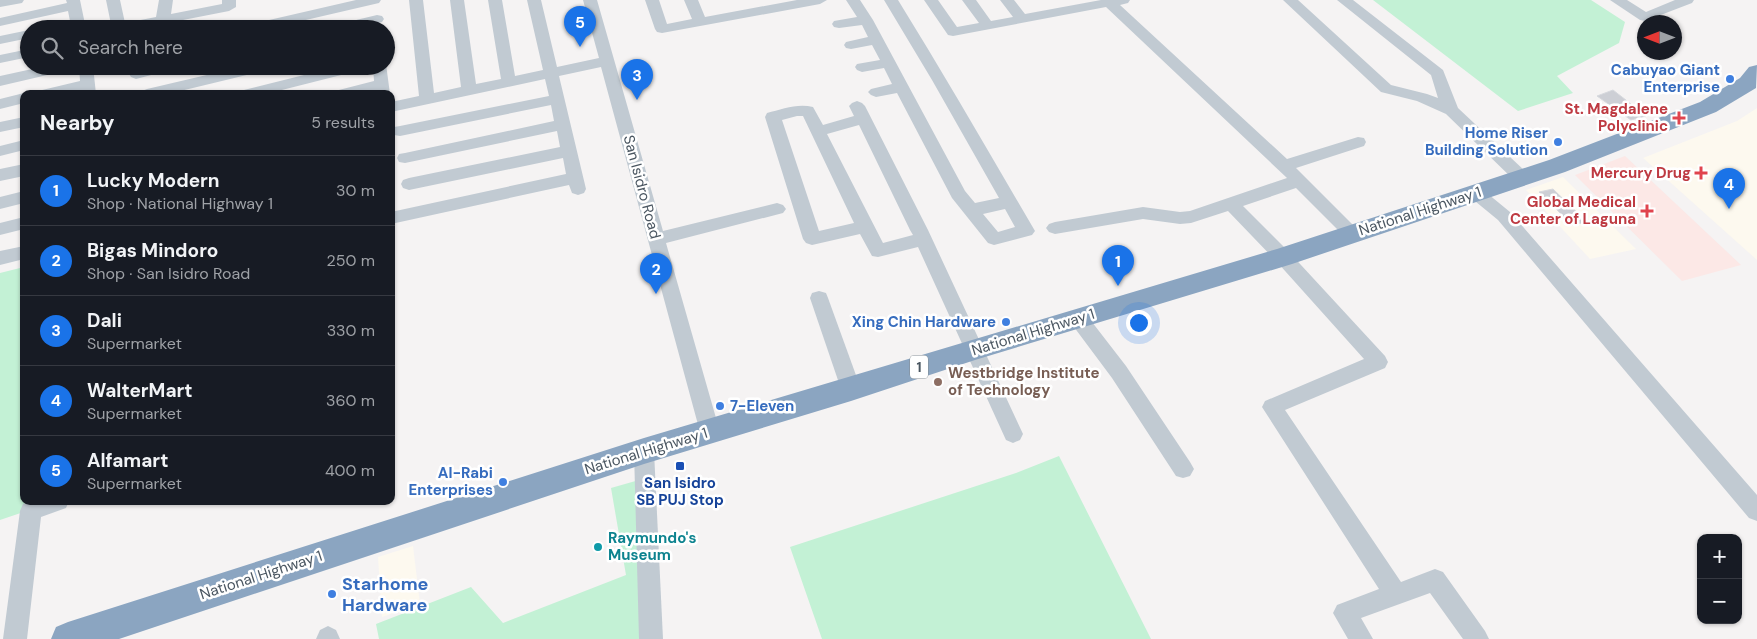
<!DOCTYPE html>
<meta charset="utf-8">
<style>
:root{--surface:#171b24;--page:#20242c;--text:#f1f3f6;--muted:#9ea1a6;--line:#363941;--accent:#1a73e8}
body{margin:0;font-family:"DM Sans",sans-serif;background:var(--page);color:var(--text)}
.controls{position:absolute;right:15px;bottom:15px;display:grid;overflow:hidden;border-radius:10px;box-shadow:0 1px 4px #0004}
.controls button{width:45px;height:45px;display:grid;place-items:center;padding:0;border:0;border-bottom:1px solid var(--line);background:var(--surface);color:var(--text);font:25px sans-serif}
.compass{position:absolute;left:1637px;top:15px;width:45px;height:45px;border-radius:50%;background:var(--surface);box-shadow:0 1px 4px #0004;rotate:270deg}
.you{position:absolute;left:1138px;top:322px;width:18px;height:18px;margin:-12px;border:4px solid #fff;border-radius:50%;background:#1a73e8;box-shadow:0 0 0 8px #1a73e833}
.badge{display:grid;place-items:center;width:32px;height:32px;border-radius:50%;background:var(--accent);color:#fff;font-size:16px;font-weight:700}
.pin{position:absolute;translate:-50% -41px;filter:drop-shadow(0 1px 2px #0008)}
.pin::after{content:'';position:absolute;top:26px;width:18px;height:15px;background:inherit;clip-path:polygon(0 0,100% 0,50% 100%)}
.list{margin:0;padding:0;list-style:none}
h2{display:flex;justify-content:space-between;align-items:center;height:65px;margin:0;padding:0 20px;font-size:21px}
h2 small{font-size:16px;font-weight:400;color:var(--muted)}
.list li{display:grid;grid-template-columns:32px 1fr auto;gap:15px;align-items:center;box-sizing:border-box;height:70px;padding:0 20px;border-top:1px solid var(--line)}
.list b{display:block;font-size:19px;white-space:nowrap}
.list p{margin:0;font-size:16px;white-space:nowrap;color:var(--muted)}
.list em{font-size:16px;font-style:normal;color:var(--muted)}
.icon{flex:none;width:28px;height:28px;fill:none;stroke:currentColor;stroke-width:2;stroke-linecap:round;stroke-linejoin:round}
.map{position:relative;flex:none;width:1757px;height:639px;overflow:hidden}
.search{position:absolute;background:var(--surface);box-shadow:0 1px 4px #0004;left:20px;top:20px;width:375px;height:55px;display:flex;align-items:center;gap:12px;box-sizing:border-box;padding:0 18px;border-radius:28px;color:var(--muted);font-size:19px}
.panel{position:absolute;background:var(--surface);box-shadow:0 1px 4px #0004;left:20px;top:90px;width:375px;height:415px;border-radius:10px}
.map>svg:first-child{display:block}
</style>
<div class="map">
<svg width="1757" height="639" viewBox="0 0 1757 639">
<rect width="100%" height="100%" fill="#f5f3f3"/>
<g fill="#fdf9ef">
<polygon points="1757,108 1757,260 1643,158 1737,121"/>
<polygon points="1563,177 1636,249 1590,259 1526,190"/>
<polygon points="413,546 420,604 382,617 378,557"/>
</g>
<polygon fill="#fce8e6" points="1625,156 1741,265 1682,281 1575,175"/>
<g fill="#c3f1d5">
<polygon points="1373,0 1591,0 1625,22 1619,43 1557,76 1573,93 1518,111"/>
<polygon points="24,267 24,501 56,501 0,520 0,273"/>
<polygon points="1059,456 1151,639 822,639 790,547 1016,473"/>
<polygon points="639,480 644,639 379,639 376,624 471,587 503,623 626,575 611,488"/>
</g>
<g fill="#cdcfd5" stroke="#d7d9de">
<polygon points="1613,90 1631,104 1646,116 1631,120 1597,96"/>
<polygon points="1553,189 1587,222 1572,225 1539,192"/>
</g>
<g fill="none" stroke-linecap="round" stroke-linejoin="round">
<g fill="#c1cad2" fill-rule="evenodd">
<polygon points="0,0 24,0 22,3 0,7"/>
<polygon points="66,0 80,0 86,29 47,29 49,26 70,21 68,11 0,26 0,18 67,3"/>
<polygon points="106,0 120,0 125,23 156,17 159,0 173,0 171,14 222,4 222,0 236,0 236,7 229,11 137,29 112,29"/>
<polygon points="356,0 381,0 379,3 267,29 240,29 247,25"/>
<polygon points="409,0 423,0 434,93 461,87 450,0 464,0 476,84 501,79 488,0 502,0 515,76 543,70 527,0 541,0 557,67 599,58 583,0 597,0 663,231 777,203 783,205 786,209 783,213 666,243 720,432 717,438 710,441 703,438 700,432 601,67 559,76 586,189 584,193 578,195 572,193 569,185 391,224 391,212 566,174 563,158 409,190 403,188 401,184 403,180 409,178 560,147 557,131 405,163 399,162 397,158 399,154 405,153 554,121 551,105 400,136 394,135 392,131 394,127 400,126 549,96 545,79 391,112 391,102 419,96"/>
<polygon points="645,0 659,0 667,24 692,19 684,0 698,0 705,17 797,0 827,0 820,4 662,33 657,32 655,29"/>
<path d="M846,0H860L873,20L965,191L975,203L999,198L932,80L884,0H898C945,76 990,154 1035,231L1032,235L994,245L988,243L952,198L897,93L876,97L871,95L868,92L871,89L892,84L884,68L862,72L857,70L855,67L857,64L880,60L872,45L851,49L846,48L844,45L846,42L868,37L862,25L839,28L834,27L832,24L834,21L857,17ZM1005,209L1015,227L998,232L983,214Z"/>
<polygon points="924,0 938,0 957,27 979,23 962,0 976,0 991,21 1013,17 1000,0 1014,0 1025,14 1101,0 1130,0 1128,3 1120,5 1287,159 1358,137 1364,138 1366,142 1364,146 1296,168 1358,230 1361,234 1358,238 1352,240 1346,238 1296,188 1243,206 1289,252 1385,356 1388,362 1385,368 1285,410 1401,582 1435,569 1443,572 1485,631 1489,639 1463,639 1430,593 1361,618 1373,639 1348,639 1333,613 1337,605 1379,589 1262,407 1265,401 1364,359 1277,262 1228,211 1191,223 1180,224 1143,219 1055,234 1049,232 1046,228 1049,224 1055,222 1143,207 1180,212 1190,211 1287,178 1106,7 953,36 948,35"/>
<polygon points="1283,0 1298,0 1391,85 1427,94 1438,98 1431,75 1337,0 1353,0 1443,70 1458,108 1528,174 1530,178 1528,182 1522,184 1516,182 1446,114 1417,101 1381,92"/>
<polygon points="1610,0 1627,0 1646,12 1675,0 1694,0 1692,3 1645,21 1640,20"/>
<polygon points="377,15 382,16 384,19 382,22 354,29 329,29 331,26"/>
<polygon points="29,30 29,38 0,44 0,36"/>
<polygon points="29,49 29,57 0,63 0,55"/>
<polygon points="386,64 390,94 374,94 374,91 361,94 333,94 335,91 374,81 373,66 386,66"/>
<polygon points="46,66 75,66 73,69 0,86 0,76"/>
<polygon points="79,66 93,66 96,94 80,94 80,90 65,94 36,94 38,91 80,81"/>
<polygon points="149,66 176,66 174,69 136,79 131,77 129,74 131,71"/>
<polygon points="245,66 273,66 271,69 168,94 140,94 142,91 147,89"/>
<polygon points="340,66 367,66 365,69 266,94 238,94 240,91"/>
<polygon points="24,93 26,94 24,94 24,103 0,109 0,99"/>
<path d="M857,101L862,103L865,106L928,230L1023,434L1020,440L1013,443L1006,440L918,247L878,257L872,256L860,234L812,245L806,243L803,239L765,117L767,113C782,109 798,103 813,107L823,125L854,116L849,106L852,103ZM797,116H803L854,223L819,231L782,120ZM859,125L910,230L913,235L883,243L827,134Z"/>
<polygon points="24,117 24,127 0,132 0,122"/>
<polygon points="24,140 24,150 0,156 0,146"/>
<polygon points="24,164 24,176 0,181 0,169"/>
<polygon points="1476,187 1482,189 1510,212 1757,495 1757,521 1749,518 1498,220 1470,197 1468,193 1470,189"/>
<polygon points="24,191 24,203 0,209 0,197"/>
<polygon points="24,217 24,229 0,235 0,223"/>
<polygon points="24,246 24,259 0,265 0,251"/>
<polygon points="819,291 826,293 828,298 861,389 858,395 851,397 844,395 841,389 810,298 812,293"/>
<polygon points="1078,311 1085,313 1126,366 1190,462 1194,469 1190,476 1183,478 1176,476 1112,378 1071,323 1069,318 1071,313"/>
<polygon points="644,442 651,445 654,451 663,639 639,639 634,451 637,445"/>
<polygon points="31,501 69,501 66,508 41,517 27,639 3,639 20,511 23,504"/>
<polygon points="328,626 336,630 340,639 316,639 320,630"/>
</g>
<polygon fill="#8ba5c1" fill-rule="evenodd" points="1757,65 1756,88 1716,112 1565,172 1292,264 975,360 851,401 644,464 119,639 51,639 56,627 68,622 644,438 1277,249 1549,160 1700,102 1740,78 1749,67"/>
</g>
<g fill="#3f7fe0" stroke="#fff" stroke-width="2">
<circle cx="1730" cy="79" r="5"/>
<circle cx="1558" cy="142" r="5"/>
<circle cx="1006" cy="322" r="5"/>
<circle cx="720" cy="406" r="5"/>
<circle cx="503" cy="482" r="5"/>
<circle cx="332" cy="594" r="5"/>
</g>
<g fill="#e0444e" stroke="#fff" stroke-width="2">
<path d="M1676.5 110.5h5v5h5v5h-5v5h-5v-5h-5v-5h5z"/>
<path d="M1698.5 165.5h5v5h5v5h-5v5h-5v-5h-5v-5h5z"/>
<path d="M1644.5 203.5h5v5h5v5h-5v5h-5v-5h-5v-5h5z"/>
</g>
<circle fill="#8d6e63" stroke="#fff" stroke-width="2" cx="938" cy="382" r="5"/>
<rect fill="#1a4fb4" stroke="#fff" stroke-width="2" x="675" y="461" width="10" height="10" rx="2.5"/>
<circle fill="#0f9aa8" stroke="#fff" stroke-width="2" cx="598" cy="547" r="5"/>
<g text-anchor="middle" stroke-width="5" stroke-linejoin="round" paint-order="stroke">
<rect fill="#fff" stroke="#808990" stroke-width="1" x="910" y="355.5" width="18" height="23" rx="4"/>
<g font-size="14" font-weight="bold" fill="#4a5661">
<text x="919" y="372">1</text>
</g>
<g font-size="15" font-weight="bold" fill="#366cbe" stroke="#fff" text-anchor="end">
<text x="1720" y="75">Cabuyao Giant<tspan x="1720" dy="17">Enterprise</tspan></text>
<text x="1548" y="138">Home Riser<tspan x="1548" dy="17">Building Solution</tspan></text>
<text x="996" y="327">Xing Chin Hardware</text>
<text x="730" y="411" text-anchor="start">7-Eleven</text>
<text x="493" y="478">Al-Rabi<tspan x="493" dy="17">Enterprises</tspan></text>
</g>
<g font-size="15" font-weight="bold" fill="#be3a42" stroke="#fff" text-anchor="end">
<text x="1668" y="114">St. Magdalene<tspan x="1668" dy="17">Polyclinic</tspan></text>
<text x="1691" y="178">Mercury Drug</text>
<text x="1636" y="207">Global Medical<tspan x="1636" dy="17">Center of Laguna</tspan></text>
</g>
<g font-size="15" fill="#4a5661" stroke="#fff">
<text transform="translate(642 187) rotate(75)" y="5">San Isidro Road</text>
<text transform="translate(1420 211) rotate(-18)" y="5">National Highway 1</text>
<text transform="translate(1033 332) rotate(-17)" y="5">National Highway 1</text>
<text transform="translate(646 451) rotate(-17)" y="5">National Highway 1</text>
<text transform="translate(261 575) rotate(-18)" y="5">National Highway 1</text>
</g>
<g font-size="15" font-weight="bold" fill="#785e54" stroke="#fff" text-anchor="start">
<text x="948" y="378">Westbridge Institute<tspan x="948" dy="17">of Technology</tspan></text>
</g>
<g font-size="15" font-weight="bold" fill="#164399" stroke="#fff">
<text x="680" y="488">San Isidro<tspan x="680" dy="17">SB PUJ Stop</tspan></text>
</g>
<g font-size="15" font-weight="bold" fill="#0d838f" stroke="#fff" text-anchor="start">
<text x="608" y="543">Raymundo's<tspan x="608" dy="17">Museum</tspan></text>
</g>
<g font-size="18" font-weight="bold" fill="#366cbe" stroke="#fff" text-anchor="start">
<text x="342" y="590">Starhome<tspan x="342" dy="21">Hardware</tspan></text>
</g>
</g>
</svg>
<div class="controls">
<button>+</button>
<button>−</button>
</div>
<svg class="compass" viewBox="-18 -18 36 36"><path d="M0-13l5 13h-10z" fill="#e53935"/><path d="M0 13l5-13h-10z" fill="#9ea1a6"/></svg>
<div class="you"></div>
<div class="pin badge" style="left:1118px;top:286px">1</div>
<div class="pin badge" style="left:656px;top:294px">2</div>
<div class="pin badge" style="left:637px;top:100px">3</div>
<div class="pin badge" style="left:1729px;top:209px">4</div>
<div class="pin badge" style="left:580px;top:47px">5</div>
<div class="search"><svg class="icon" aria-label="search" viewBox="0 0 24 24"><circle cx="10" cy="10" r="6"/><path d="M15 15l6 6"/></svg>Search here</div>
<section class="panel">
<h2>Nearby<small>5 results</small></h2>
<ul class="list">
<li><span class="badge">1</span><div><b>Lucky Modern</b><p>Shop · National Highway 1</p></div><em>30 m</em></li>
<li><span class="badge">2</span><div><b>Bigas Mindoro</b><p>Shop · San Isidro Road</p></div><em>250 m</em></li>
<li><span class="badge">3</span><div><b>Dali</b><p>Supermarket</p></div><em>330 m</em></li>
<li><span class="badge">4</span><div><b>WalterMart</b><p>Supermarket</p></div><em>360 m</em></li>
<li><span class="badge">5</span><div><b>Alfamart</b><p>Supermarket</p></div><em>400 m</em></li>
</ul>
</section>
</div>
